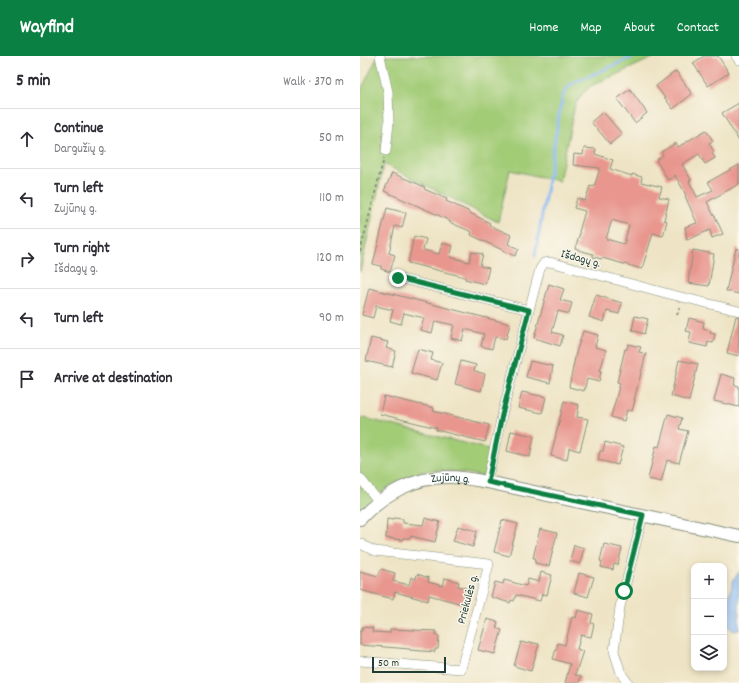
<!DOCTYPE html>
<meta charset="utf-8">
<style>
:root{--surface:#fff;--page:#f7f7f7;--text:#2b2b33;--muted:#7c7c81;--line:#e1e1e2;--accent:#0b8043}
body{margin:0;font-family:Dekko,sans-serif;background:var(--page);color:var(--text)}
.controls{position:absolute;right:12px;bottom:12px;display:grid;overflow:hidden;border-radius:8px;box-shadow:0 2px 6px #0003}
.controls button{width:36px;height:36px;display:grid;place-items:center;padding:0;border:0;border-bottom:1px solid var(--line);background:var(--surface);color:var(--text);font:20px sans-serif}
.scale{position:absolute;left:12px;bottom:10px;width:74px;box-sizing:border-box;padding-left:4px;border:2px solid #1f3d34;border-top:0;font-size:11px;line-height:14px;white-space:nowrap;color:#1f3d34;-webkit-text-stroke:3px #fbf7ec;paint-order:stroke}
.stop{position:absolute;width:12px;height:12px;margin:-9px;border:3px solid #0b8043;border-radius:50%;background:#fff}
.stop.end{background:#0b8043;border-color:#fff;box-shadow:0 1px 4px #0008}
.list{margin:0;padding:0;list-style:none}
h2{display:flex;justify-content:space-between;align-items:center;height:52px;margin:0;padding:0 16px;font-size:17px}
h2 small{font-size:13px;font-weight:400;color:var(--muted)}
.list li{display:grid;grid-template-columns:26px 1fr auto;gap:12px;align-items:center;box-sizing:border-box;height:60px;padding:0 16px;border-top:1px solid var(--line)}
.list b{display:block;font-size:15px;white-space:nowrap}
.list p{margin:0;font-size:13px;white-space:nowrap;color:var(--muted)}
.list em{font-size:13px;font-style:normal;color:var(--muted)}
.icon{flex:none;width:22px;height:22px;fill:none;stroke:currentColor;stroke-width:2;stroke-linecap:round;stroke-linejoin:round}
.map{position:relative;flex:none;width:379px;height:627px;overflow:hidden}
header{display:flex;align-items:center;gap:24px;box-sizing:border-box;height:56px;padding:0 20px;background:var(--accent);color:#fff}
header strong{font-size:19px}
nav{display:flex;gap:22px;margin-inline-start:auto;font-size:14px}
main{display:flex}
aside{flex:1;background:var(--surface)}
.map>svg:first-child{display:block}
</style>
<header>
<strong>Wayfind</strong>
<nav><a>Home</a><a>Map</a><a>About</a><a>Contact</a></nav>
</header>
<main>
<aside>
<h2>5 min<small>Walk · 370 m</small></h2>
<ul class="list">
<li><svg class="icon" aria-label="ahead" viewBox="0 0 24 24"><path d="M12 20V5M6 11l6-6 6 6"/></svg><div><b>Continue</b><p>Dargužių g.</p></div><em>50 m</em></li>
<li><svg class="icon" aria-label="left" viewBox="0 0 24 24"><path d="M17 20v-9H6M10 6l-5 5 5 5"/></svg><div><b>Turn left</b><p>Zujūnų g.</p></div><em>110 m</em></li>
<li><svg class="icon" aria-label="right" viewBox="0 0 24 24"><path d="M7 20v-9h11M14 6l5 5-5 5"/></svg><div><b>Turn right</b><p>Išdagų g.</p></div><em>120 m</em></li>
<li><svg class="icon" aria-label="left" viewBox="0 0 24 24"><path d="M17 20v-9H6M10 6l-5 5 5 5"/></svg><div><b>Turn left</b></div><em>90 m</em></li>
<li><svg class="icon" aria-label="arrive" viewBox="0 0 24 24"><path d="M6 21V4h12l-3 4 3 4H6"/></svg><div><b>Arrive at destination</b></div></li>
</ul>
</aside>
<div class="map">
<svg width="379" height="627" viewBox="0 0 379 627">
<rect width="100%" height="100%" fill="#fbf7ec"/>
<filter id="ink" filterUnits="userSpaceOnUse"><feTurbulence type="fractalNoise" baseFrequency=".025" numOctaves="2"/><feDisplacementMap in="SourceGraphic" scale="8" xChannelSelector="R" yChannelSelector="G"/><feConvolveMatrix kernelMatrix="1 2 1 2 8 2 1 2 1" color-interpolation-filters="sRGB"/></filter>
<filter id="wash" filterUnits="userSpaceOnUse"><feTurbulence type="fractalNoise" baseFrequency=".012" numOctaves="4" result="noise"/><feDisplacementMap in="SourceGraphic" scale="16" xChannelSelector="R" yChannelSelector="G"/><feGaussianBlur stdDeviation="0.9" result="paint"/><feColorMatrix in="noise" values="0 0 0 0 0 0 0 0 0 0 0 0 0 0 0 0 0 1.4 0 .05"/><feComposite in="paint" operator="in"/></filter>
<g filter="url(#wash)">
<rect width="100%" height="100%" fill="#eee4c5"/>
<g fill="#a3cc77" stroke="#618456">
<polygon points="18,0 297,0 231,30 222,38 215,49 199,125 150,114 138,166 24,108 0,216 0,185 2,179 0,176 0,36"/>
<path d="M0,361L132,394L127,421C109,418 84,412 65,415C42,420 16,437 0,455Z"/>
</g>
<polygon fill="#87b7f2" stroke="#537a93" points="379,516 379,574 374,575 368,570 366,549 374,523"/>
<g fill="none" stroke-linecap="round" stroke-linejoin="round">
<polyline stroke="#87b7f2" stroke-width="3" points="175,200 201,48 204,37 211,28 275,0"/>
</g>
<g id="blocks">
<g fill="#e8968e" fill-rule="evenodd">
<polygon points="344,0 358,0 369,17 348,30 333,7"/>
<polygon points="316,15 332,38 313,53 296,30"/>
<polygon points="270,33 287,57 275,67 257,43"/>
<polygon points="379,47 379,85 362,57"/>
<polygon points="243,56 262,78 250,88 231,66"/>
<polygon points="346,74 353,85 349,87 354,96 352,97 355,102 345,108 339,98 322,108 331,124 329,125 337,141 353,134 348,126 379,109 379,128 347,146 354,160 355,160 363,178 352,182 350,174 327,184 325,171 337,167 325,140 326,139 315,119 315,120 308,124 296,104 303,99 301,96 316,87 318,91"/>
<path d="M224,92L236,93L235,98L253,104L250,113L272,120V118L282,121L281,126L302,131L299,141L309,143L304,164L307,165L303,180L293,177L282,213L242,202V203L233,201V198L215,193L220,177L219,176L225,155L214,152L217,142L225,145L230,130L234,131L240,112L213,109L214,98L223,99ZM252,164L269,169L264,188L246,183Z"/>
<polygon points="32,117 65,131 64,133 87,143 86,145 108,155 108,156 130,167 129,169 151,179 148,188 159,193 155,200 111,179 112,176 89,166 90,165 76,158 24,135"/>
<polygon points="27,152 46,157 42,172 35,170 29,197 35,199 30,216 21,213 21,210 13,208"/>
<polygon points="54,180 66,183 63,194 79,198 82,187 93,190 90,201 109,206 112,196 123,198 120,210 129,212 125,228 105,223 105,221 48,207"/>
<polygon points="376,192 379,193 379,238 366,235"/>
<polygon points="333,194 354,198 349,230 328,227"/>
<polygon points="189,228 204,233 200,244 212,247 209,258 198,255 192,276 203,279 200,290 174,282"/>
<polygon points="9,232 150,268 146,283 135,281 132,293 121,290 124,278 105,273 102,285 91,282 94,269 75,265 72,277 60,274 64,262 44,257 41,268 30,265 33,254 16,250 13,262 2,259"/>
<polygon points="236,239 262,247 259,258 247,255 244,266 229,261"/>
<polygon points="275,260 288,263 284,278 272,274"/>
<polygon points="376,260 379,261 379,300 367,297"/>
<polygon points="329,262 344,266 343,273 351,275 350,277 355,278 353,287 348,286 347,291 329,287 331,276 326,275"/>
<polygon points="223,275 238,279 235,291 246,294 240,315 241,315 239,326 227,323 224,335 209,331 216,297"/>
<polygon points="11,282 28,286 26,292 36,295 32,311 6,305"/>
<polygon points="268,288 281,291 279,296 286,298 274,344 275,344 272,355 267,354 264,365 251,361 260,327 257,326 265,293 267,293"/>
<polygon points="58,293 73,297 71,304 82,307 77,324 51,317"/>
<polygon points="319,304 338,308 329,345 311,340"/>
<polygon points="101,305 116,309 114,315 125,318 121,335 95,328"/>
<polygon points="170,305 193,310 190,327 166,321"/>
<polygon points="361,318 375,322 374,329 379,330 379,351 354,345"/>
<polygon points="162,336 186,341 182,357 158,352"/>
<polygon points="24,340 74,352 73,355 129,369 125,386 76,374 77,372 20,358"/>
<polygon points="204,345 219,349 217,361 228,363 220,395 209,392 207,404 191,400"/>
<polygon points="308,358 322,362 319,373 328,375 319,407 307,404 301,426 288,423 296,390 299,391"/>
<polygon points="151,375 174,380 170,401 147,395"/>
<polygon points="245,386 263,391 258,409 238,404 240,395 243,395"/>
<polygon points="33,462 43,463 43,467 63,469 65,462 80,466 75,486 51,480 51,482 43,482 42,484 26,482 27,463 33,464"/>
<polygon points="142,464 158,468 149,500 134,496"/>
<polygon points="98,470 117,475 113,491 93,485"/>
<polygon points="180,473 197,477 189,510 175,507 176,502 173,502"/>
<polygon points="244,488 262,492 258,509 254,508 253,514 241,511 242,506 240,505"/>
<polygon points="214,489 224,492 220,508 210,505"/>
<polygon points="21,513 35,517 33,525 49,529 51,521 56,523 57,518 69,522 68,526 83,530 85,522 99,526 98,530 106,532 102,548 69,539 68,545 35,536 33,543 0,534 0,515 18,520"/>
<polygon points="181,516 192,519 187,539 182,538 180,545 156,539 154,545 151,544 150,547 131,541 135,526 143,528 144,524 166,530 168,523 179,526"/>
<polygon points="219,517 234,521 228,541 214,537"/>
<polygon points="218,554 233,558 231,567 234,568 231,581 221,579 217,593 223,595 215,619 221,620 219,627 205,627 210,608 193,603 198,587 205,589 212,561 216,562"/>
<polygon points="127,563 138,566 136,572 142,574 135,598 118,594"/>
<polygon points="2,571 13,572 12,576 30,577 30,573 76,575 76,579 79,580 78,593 75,593 75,596 50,594 50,593 0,589 0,575 2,575"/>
<polygon points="161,586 169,588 169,586 179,588 171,615 154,610"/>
</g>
</g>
</g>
<g filter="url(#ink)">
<use href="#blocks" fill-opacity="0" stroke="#86907c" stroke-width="1"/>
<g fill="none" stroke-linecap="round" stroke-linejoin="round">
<defs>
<g id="street">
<polyline points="20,0 28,36 29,67 26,95"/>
<polyline points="376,0 379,4"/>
<polyline points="38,222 169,254"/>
<polyline points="0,422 19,446"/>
<polyline points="127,426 142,359 169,254 180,213 184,207 190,206 309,238 379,255"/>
<polyline points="0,487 4,490 15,495 129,508 101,613 0,605"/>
<polyline points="268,627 261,617 254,595 260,551 283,459"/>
</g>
<g id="secondary">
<path id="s1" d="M0,463C23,438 56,420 90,421C103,421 115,424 127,426L379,480"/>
</g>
</defs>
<use href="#street" stroke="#86907c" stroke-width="10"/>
<use href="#secondary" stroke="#86907c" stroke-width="14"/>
<g stroke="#86907c" stroke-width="2" stroke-dasharray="3 3" stroke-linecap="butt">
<polyline points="0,196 24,102"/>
<polyline points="317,259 320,250"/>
</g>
<use href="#street" stroke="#fff" stroke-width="9"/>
<use href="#secondary" stroke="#fff" stroke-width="12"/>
</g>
</g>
<g fill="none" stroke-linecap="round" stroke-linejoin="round" filter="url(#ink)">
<polyline stroke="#0b8043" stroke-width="5" points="38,222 169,254 142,359 128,426 283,459 264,535"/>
</g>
<g text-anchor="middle" stroke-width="3" stroke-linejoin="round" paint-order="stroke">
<g font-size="12" fill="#1f3d34" stroke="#fbf7ec">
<text transform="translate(221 202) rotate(15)" y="4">Išdagų g.</text>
<text dy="4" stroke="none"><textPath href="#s1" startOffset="103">Zujūnų g.</textPath></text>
<text transform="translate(107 543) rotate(-75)" y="4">Priekulės g.</text>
</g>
</g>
</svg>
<div class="controls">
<button>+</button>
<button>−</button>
<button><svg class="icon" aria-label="layers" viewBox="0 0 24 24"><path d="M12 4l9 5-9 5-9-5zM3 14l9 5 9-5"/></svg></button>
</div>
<div class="scale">50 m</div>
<div class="stop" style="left:264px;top:535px"></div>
<div class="stop end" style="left:38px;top:222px"></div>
</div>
</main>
